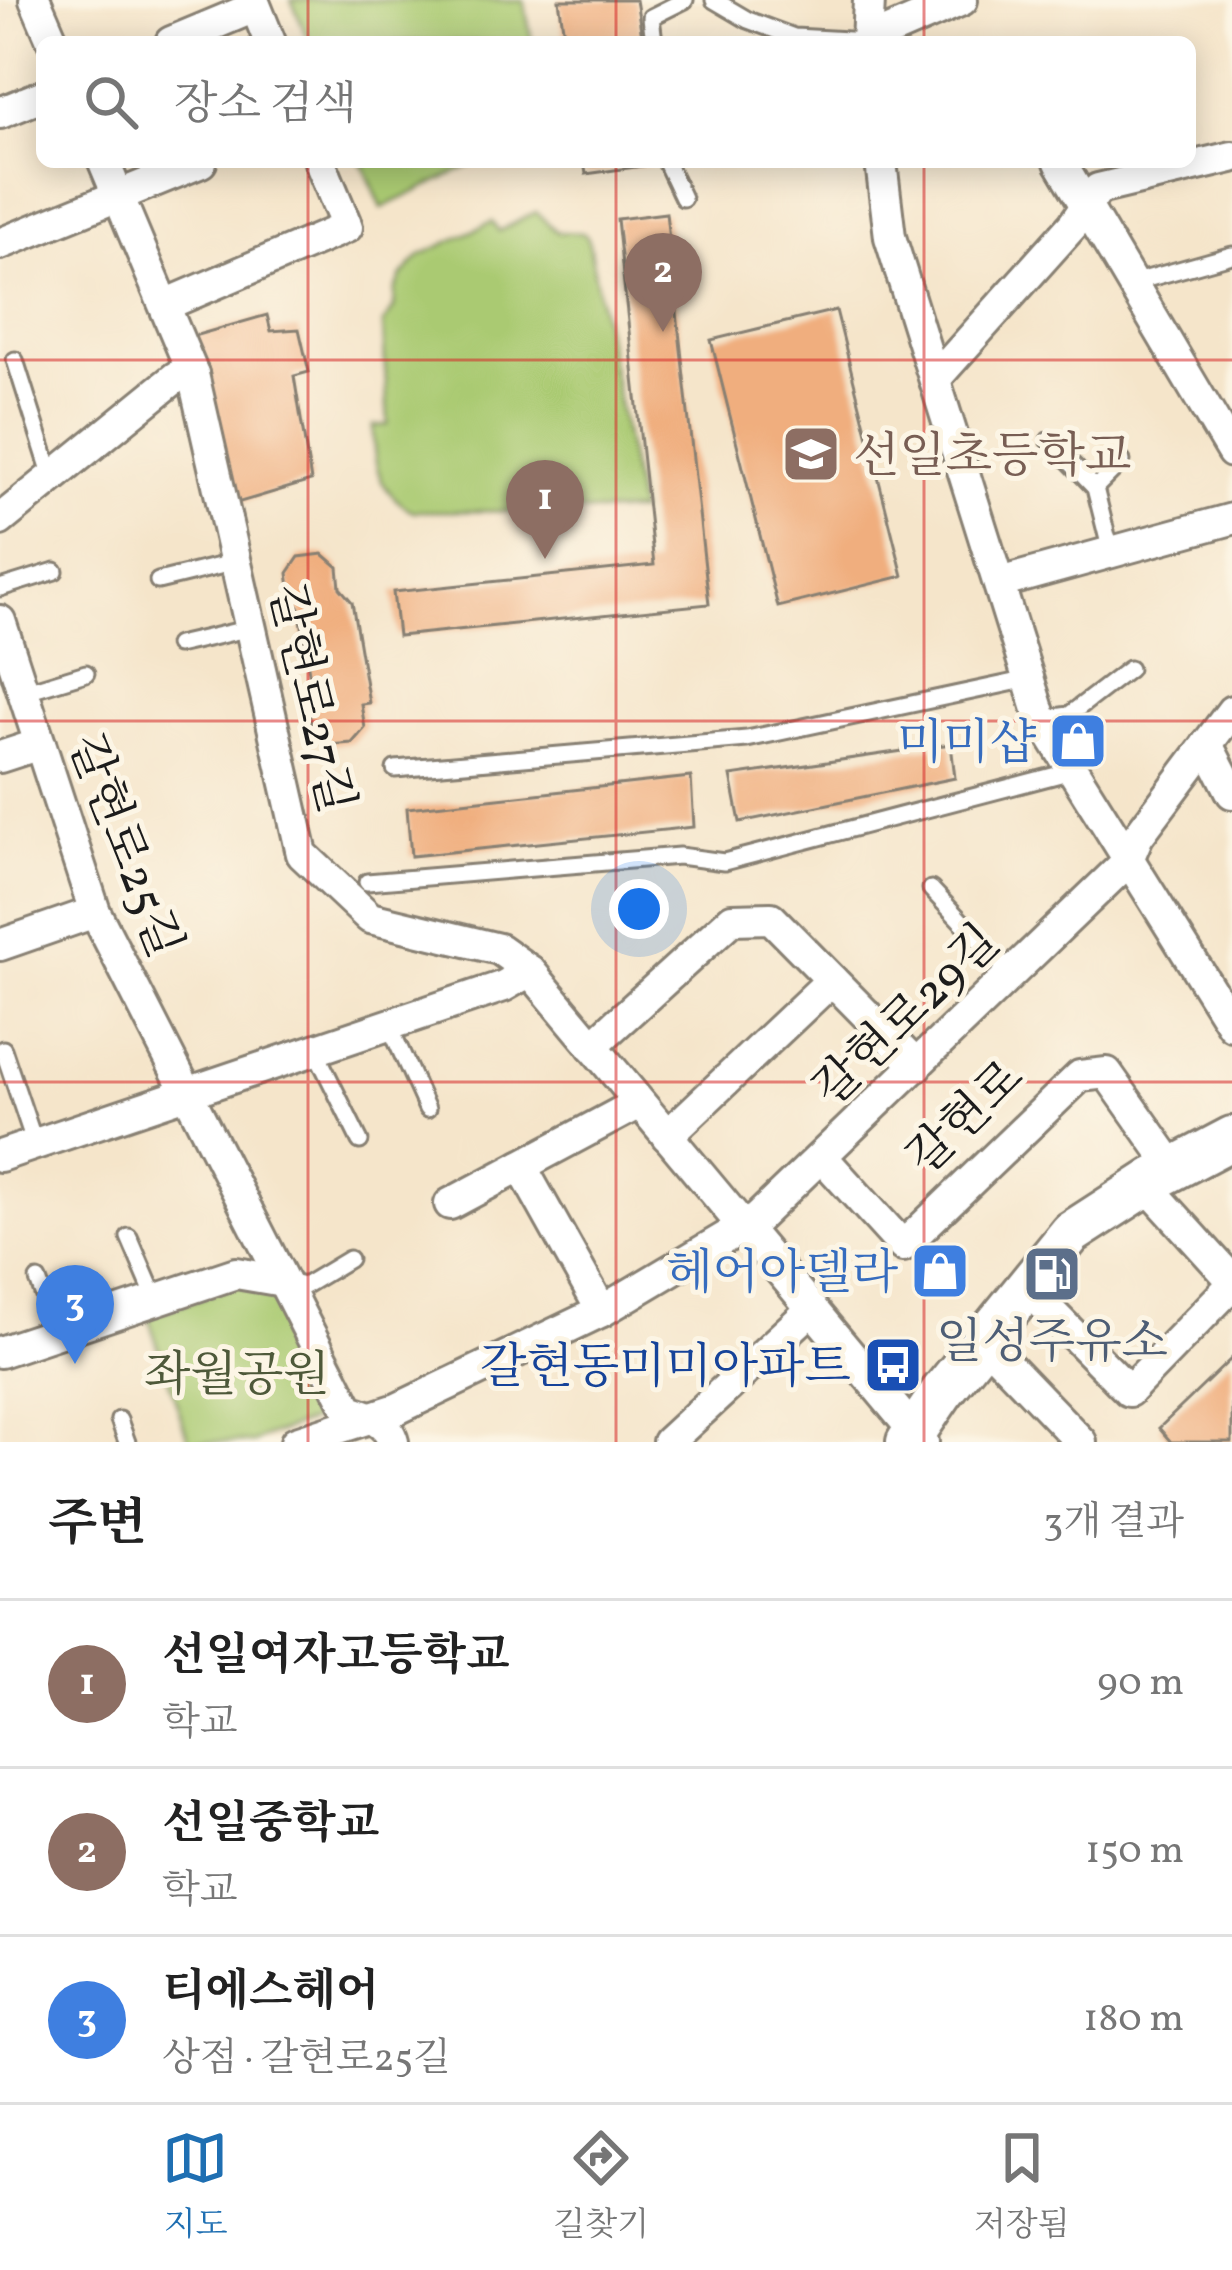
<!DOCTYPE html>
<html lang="ko">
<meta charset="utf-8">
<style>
:root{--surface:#fff;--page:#f2f2f2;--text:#222;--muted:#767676;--line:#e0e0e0;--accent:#1f6fb2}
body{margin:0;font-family:Vollkorn,"Noto Serif KR",serif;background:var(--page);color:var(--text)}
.you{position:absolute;left:639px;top:909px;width:42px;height:42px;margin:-30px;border:9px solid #fff;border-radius:50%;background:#1a73e8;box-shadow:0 0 0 18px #1a73e833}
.badge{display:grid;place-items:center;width:78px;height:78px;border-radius:50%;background:var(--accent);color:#fff;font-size:39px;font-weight:700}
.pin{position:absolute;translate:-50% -99px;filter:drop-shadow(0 3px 6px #0008)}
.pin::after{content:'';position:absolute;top:63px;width:42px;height:36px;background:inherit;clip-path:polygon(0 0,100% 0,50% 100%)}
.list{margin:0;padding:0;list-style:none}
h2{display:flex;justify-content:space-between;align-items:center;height:156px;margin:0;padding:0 48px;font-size:51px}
h2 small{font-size:39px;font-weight:400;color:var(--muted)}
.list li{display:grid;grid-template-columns:78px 1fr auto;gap:36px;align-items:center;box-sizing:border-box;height:168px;padding:0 48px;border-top:3px solid var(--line)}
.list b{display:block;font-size:45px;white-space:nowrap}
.list p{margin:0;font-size:39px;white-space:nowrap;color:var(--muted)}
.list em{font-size:39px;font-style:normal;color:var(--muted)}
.icon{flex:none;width:66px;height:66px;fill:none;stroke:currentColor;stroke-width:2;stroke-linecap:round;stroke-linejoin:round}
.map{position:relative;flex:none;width:1232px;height:1442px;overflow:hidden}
.search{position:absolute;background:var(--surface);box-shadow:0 6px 30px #0003;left:36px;right:36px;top:36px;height:132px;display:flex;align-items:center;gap:30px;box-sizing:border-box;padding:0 42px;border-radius:18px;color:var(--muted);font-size:45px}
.sheet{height:660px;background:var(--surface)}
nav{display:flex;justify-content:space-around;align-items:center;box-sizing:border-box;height:168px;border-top:3px solid var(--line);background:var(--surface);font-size:33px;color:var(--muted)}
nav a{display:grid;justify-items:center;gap:6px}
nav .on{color:var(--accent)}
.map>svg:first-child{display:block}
</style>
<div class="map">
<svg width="1232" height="1442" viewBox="0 0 1232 1442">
<rect width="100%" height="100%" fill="#fcf5e5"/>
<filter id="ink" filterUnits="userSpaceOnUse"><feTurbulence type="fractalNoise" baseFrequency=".00833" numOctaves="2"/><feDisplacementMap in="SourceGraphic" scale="24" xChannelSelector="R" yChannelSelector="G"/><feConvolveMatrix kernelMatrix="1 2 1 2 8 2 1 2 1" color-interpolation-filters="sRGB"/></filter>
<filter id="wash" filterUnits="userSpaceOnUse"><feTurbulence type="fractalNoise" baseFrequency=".004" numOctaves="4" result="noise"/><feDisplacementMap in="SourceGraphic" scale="48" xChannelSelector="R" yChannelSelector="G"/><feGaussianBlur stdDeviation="2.7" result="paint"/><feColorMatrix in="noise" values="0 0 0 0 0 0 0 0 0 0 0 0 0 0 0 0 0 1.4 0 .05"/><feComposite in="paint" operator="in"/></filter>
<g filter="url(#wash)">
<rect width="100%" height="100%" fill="#f5e5ca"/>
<g fill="#aaca72" stroke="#637347" stroke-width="3">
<polygon points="291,0 524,0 532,42 310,42"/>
<polygon points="362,162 478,162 382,208"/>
<path d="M536,212L557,232L583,233L588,238L639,512L412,511C377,490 373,463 373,426L388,425L383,324L394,308L395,291L402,276L421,255L492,222L499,231Z"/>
<polygon points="238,1284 273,1297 335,1412 252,1442 189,1442 148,1316"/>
</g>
<g id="blocks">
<g fill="#f0ae7e">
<polygon points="559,0 636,0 643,42 565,42"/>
<polygon points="584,162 650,162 650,165 586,174"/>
<polygon points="666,213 709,604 398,636 393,592 654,565 617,219"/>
<polygon points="836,310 903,576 778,607 711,340"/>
<polygon points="267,315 271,331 299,329 309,372 294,376 311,481 237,503 190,337"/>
<polygon points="323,554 338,567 340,588 352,602 369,703 361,704 365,728 352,743 329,745 312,729 308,706 313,699 299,606 292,601 288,573 299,557"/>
<polygon points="951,744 955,778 740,822 731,776"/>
<polygon points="691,777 694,827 411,856 407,808"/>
<polygon points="1232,1358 1232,1442 1171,1442 1159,1428"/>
</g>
</g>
</g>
<g filter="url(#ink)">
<use href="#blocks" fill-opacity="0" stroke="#888073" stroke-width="3"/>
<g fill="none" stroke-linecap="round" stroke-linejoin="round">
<defs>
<g id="service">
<polyline points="714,0 748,20 794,37 867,41"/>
<polyline points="654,42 651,17 685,0"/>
<polyline points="666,162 683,198"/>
<polyline points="1132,283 1232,255"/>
<polyline points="15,360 52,477"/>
<polyline points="1049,440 1095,488 1111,552"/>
<polyline points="1095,488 1122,461"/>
<polyline points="158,581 236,562"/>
<polyline points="0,588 55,571"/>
<polyline points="177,645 251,628"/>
<polyline points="23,692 86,673"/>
<polyline points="1041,719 1069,715 1129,669"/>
<polyline points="395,769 747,739 1029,679"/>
<polyline points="367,882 679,856 724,862 1072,771"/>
<polyline points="931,889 1011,974"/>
<polyline points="389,1025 427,1109"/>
<polyline points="3,1049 35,1144"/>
<polyline points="315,1050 360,1141"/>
<polyline points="129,1237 156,1300"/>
<polyline points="38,1280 57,1333"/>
<polyline points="283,1281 304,1286 349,1259"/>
<polyline points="119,1420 127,1442"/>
</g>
<g id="minor">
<polyline points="35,0 53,42"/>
<polyline points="253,0 270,42"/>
<polyline points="867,41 962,0"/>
<polyline points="171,42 255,7"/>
<polyline points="867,42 869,0"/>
<polyline points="0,113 42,96"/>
<polyline points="104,162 193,374 302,854 370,918 499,949 530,971 923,1442"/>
<polyline points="881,162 890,237 1041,719 1232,1025"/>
<polyline points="1060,162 1232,452"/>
<polyline points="0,244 201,162"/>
<polyline points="165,305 347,227 320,162"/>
<polyline points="935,379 1073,225 1098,189 1232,157"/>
<polyline points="0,520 176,377 193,374"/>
<polyline points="999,583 1232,519"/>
<path d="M0,621L95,912L349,1410C367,1415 388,1422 393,1442"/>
<polyline points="1207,744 1232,793"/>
<polyline points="0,757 40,744"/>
<polyline points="0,945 95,912"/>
<polyline points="592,1046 732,919 771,918 917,1066"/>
<polyline points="667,1136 832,980"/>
<polyline points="0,1156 504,986 530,971"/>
<polyline points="822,1157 903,1246 1080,1076 1107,1073 1174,1168"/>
<polyline points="521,1166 602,1311"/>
<polyline points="1146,1185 1232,1280"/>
<polyline points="450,1204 639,1103"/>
<polyline points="1026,1287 1129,1391 1232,1285"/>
<polyline points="983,1340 1081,1442"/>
<polyline points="0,1352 236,1273 283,1281"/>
<polyline points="296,1442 397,1409 602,1311 755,1220 1127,862 1138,836 1232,711"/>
<polyline points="668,1442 811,1310"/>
</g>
<polyline id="secondary" points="908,1442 942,1392 1071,1233 1156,1178 1232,1138"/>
</defs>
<use href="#service" stroke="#888073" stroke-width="21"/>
<use href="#minor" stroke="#888073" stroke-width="36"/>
<use href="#secondary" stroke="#888073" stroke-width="48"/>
<use href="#service" stroke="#fff" stroke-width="15"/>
<use href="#minor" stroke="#fff" stroke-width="30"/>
<use href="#secondary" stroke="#fff" stroke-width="42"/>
</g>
</g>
<path fill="none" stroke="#d62828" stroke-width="3" stroke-opacity="0.55" d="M308,0V42M616,0V42M924,0V42M308,162V1442M616,162V1442M924,162V1442M0,360H1232M0,721H1232M0,1082H1232"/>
<defs>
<symbol id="school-square" viewBox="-11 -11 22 22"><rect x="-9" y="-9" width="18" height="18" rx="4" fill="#8d6e63" stroke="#fcf5e5"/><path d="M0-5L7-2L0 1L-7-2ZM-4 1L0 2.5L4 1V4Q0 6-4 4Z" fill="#fff"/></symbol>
<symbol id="shop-square" viewBox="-11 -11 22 22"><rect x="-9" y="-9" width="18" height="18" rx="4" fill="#3f7fe0" stroke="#fcf5e5"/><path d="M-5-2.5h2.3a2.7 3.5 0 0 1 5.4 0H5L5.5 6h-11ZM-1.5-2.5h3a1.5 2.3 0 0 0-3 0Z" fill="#fff"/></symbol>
<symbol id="fuel-square" viewBox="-11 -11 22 22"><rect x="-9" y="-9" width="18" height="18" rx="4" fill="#5c6f8a" stroke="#fcf5e5"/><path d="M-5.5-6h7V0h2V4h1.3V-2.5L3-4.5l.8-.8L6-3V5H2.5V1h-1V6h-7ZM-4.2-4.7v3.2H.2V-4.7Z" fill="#fff"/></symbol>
<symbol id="bus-square" viewBox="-11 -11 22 22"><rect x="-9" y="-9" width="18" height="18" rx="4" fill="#1a4fb4" stroke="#fcf5e5"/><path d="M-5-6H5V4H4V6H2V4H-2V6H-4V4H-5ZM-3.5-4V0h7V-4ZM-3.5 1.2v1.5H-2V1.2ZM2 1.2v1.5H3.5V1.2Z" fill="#fff"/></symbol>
</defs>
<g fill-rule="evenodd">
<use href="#school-square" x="778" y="421" width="66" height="66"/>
<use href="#shop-square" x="1045" y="708" width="66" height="66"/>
<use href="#shop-square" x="907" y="1238" width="66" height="66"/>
<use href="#fuel-square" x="1019" y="1241" width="66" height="66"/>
<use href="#bus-square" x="860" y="1332" width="66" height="66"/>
</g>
<g text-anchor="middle" stroke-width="10" stroke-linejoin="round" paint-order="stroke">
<g font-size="48" fill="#785e54" stroke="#fcf5e5" text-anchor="start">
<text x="853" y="471">선일초등학교</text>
</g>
<g font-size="48" fill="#1c1c1c" stroke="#fcf5e5">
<text transform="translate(313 698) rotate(77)" y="17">갈현로27길</text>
<text transform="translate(127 845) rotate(69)" y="17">갈현로25길</text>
<text transform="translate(905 1014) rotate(-44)" y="17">갈현로29길</text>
<text transform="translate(964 1116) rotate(-44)" y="17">갈현로</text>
</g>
<g font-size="48" fill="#366cbe" stroke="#fcf5e5" text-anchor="end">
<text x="1036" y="758">미미샵</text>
<text x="898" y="1288">헤어아델라</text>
</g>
<g font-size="48" fill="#4e5e75" stroke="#fcf5e5">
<text x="1052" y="1357">일성주유소</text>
</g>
<g font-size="48" fill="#164399" stroke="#fcf5e5" text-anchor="end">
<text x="851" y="1382">갈현동미미아파트</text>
</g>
<g font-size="48" fill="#4e593a" stroke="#fcf5e5">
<text x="237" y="1390">좌월공원</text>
</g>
</g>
</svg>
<div class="you"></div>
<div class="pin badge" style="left:545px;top:559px;background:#8d6e63">1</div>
<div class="pin badge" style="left:663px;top:332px;background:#8d6e63">2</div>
<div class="pin badge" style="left:75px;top:1364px;background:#3f7fe0">3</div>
<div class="search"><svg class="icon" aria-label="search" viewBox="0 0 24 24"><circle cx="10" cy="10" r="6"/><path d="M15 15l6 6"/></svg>장소 검색</div>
</div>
<section class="sheet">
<h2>주변<small>3개 결과</small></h2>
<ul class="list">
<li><span class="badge" style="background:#8d6e63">1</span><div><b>선일여자고등학교</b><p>학교</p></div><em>90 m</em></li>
<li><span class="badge" style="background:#8d6e63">2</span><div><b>선일중학교</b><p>학교</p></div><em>150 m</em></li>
<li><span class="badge" style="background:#3f7fe0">3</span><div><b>티에스헤어</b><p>상점 · 갈현로25길</p></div><em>180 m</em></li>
</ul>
</section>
<nav>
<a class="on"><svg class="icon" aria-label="map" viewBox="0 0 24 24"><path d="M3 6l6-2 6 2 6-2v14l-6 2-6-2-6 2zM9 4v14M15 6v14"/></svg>지도</a>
<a><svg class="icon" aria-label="directions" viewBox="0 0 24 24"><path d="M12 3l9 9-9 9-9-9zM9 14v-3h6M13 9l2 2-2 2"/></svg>길찾기</a>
<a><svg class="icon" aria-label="saved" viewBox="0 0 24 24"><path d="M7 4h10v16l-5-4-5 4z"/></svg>저장됨</a>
</nav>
